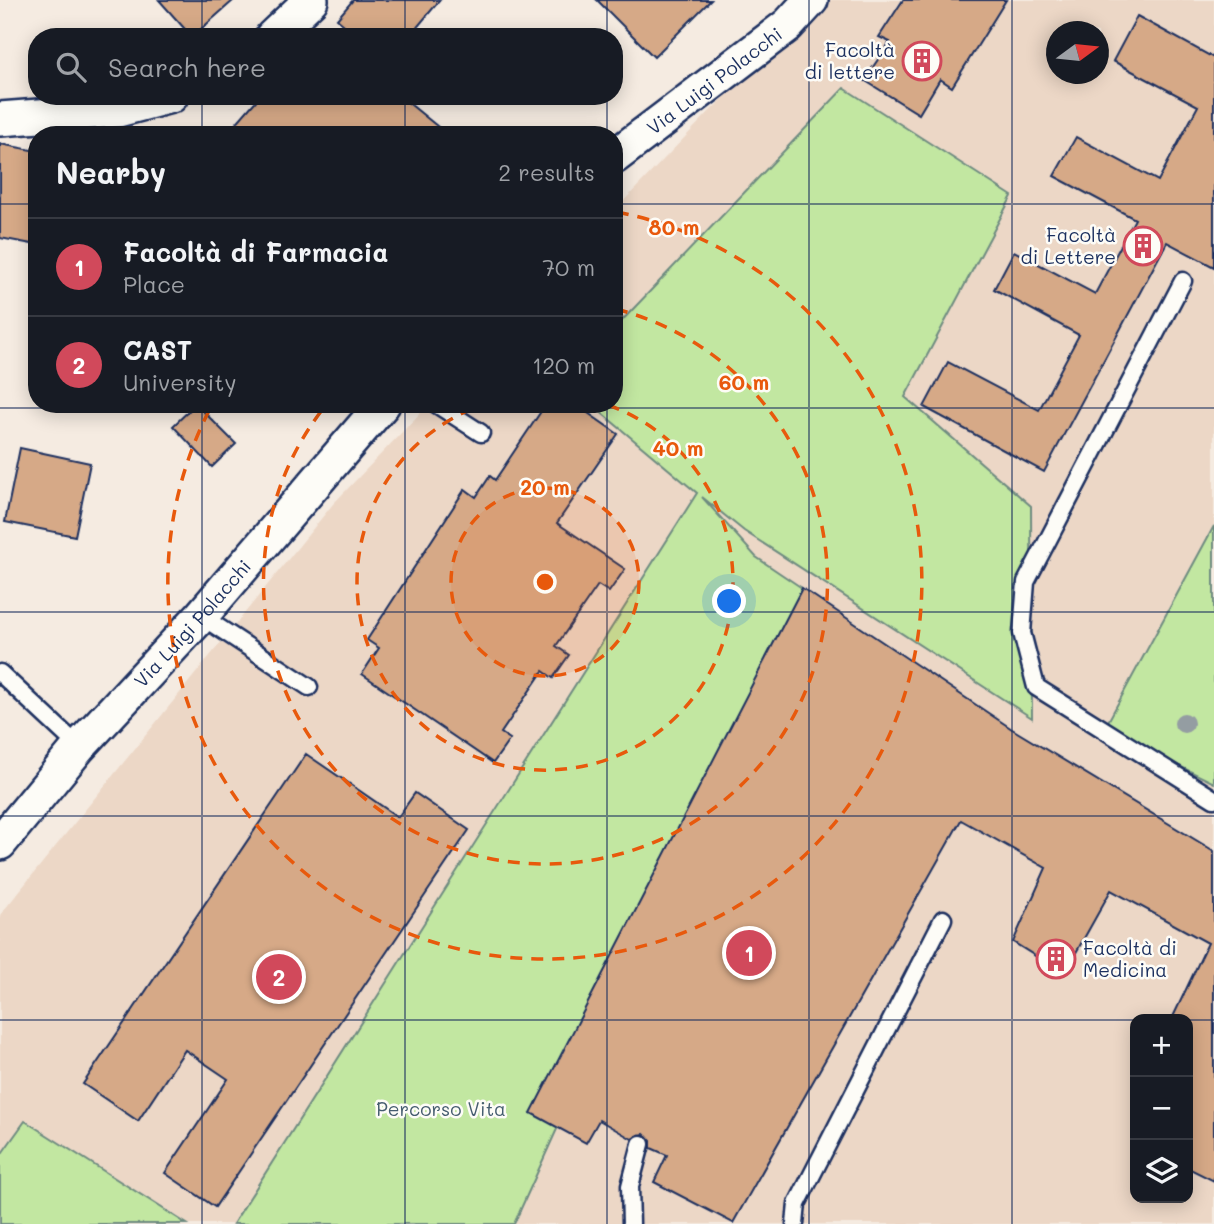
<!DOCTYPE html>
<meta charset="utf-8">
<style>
:root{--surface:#171b24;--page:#20242c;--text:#f1f3f6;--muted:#9ea1a6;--line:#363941;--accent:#d1495b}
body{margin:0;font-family:Mali,sans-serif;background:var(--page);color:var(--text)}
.controls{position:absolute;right:21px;bottom:21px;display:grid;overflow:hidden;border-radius:14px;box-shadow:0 4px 18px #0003}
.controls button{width:63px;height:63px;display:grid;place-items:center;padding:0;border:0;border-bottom:2px solid var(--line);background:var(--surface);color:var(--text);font:35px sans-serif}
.compass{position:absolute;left:1046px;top:21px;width:63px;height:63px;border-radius:50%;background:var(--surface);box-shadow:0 4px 18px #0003;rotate:75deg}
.you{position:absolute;left:730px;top:602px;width:24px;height:24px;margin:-18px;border:5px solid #fff;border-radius:50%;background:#1a73e8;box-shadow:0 0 0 10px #1a73e833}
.badge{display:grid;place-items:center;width:46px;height:46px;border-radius:50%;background:var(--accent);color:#fff;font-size:23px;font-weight:700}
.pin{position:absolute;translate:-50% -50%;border:4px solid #fff;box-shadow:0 2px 7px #0006}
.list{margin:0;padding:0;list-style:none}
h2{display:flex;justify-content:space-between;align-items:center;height:91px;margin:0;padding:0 28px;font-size:30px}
h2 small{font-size:23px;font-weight:400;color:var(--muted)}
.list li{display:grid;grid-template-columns:46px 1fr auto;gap:21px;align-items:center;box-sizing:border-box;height:98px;padding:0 28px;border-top:2px solid var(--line)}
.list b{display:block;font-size:26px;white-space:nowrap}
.list p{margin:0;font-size:23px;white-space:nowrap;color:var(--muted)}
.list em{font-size:23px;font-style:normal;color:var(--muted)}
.icon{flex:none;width:38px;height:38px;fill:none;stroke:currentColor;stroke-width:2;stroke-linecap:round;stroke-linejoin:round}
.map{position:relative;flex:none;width:1214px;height:1224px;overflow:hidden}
.search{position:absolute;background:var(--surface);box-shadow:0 4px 18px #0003;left:28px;top:28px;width:595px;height:77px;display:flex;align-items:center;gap:18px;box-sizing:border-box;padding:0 24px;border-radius:28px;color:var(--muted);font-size:26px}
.panel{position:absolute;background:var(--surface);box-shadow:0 4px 18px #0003;left:28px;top:126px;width:595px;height:287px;border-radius:28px}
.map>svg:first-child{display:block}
</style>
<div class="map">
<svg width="1214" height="1224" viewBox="0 0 1214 1224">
<rect width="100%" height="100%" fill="#f5ebe1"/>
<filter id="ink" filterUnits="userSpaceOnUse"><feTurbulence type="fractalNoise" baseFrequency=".0143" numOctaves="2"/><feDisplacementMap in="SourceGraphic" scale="14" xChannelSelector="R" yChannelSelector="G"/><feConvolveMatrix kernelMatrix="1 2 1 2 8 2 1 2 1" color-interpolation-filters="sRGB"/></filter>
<g filter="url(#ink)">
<path fill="#ecd7c6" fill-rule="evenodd" d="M829,0H1214V1224H0V915L333,504L429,404H614V211L712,109ZM1056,32H1098V74H1056ZM1135,1019H1188V1198H1135Z"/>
<g fill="#c2e7a1" stroke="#6e8b80" stroke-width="2">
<polygon points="844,88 1012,196 905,397 1031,506 1032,718 744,531 702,497 756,557 802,588 514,1224 233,1224 697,493 591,404 614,404 614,329"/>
<polygon points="1214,526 1214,783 1104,729"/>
<polygon points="25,1121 187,1224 0,1224 0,1156"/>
</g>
<g fill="#d6a987" stroke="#1b2f5e" stroke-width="2">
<polygon points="159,0 234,0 192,37"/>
<polygon points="353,0 440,0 409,37 358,37 337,19"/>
<polygon points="597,0 711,0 654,57"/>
<polygon points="903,0 1006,0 952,87 940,79 919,114 864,80 890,42 879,37"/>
<polygon points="1137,16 1214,58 1214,267 1167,242 1044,472 924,407 948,362 1039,410 1079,335 994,289 1014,251 1095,294 1135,219 1054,176 1076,137 1158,181 1198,106 1113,61"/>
<polygon points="260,96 400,96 448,135 226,135"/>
<polygon points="0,144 37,151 37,245 0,238"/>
<polygon points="196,404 236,444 212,467 173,426"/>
<polygon points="546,404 575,404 618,434 557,523 625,569 609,592 598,585 556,646 569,655 553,678 543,671 501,733 510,739 493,763 362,674 379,648 367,640 465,489 476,497 490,476 495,480"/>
<polygon points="20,448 90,463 75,536 5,522"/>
<polygon points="802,588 1012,729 1214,851 1214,1181 1188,1168 1188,1019 1172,1019 1208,943 1111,890 1064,974 1013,942 1046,868 961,820 733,1223 654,1182 667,1155 651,1148 651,1141 644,1134 632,1139 599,1120 586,1143 531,1113"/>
<polygon points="306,754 398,817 415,793 469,830 215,1207 165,1173 228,1079 185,1050 138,1121 83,1084"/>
</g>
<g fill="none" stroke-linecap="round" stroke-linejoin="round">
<defs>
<g id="service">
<polyline points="1183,281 1026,582 1022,633 1036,687 1214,799"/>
<polyline points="436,404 481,433"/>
<polyline points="201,616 309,687"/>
<polyline points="0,673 79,747"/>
<polyline points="631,1224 630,1186 641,1144"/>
<polyline points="795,1224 797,1204 943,919"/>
</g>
<g id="minor">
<polyline points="272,37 311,0"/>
<polyline points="0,119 118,110 171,96"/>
<path id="s1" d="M614,157L788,25L811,0"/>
<path id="s2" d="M0,843L79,747L201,616L383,404"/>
</g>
</defs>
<use href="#service" stroke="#1b2f5e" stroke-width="21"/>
<use href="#minor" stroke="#1b2f5e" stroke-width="38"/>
<use href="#service" stroke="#fdfcf7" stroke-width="16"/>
<use href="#minor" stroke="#fdfcf7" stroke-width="33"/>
</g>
<circle fill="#949da2" cx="1184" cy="723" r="10"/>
</g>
<path fill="none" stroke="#1b2f5e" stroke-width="2" stroke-opacity="0.55" d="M202,0V37M405,0V37M607,0V37M809,0V1224M1012,0V1224M202,96V135M405,96V135M607,96V135M0,204H37M614,204H1214M202,404V1224M405,404V1224M607,404V1224M0,408H1214M0,612H1214M0,816H1214M0,1020H1135M1188,1020H1214"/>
<circle cx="545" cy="582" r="94" fill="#e8590c" fill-opacity=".12"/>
<g fill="none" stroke="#e8590c" stroke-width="3.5" stroke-dasharray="12 9">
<circle cx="545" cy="582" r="94"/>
<path d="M608 405A188 188 0 1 1 482 405"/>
<path d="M616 309A282 282 0 1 1 326 405"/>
<path d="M617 212A377 377 0 1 1 212 405"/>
</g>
<defs>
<symbol id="building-ring" viewBox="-11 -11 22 22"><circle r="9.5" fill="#fdfcf7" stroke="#d1495b" stroke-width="1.5"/><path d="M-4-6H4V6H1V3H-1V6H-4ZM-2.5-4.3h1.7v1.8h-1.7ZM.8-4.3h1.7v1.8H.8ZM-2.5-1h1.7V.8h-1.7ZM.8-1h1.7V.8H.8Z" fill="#d1495b"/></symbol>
</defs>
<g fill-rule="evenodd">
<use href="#building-ring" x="900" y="39" width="44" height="44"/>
<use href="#building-ring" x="1121" y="224" width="44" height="44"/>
<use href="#building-ring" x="1034" y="937" width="44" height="44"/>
</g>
<g text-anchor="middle" stroke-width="5" stroke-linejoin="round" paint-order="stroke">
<g font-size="19" fill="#1b2f5e" stroke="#fdfcf7" text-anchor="end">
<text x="895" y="57">Facoltà<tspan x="895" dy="22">di lettere</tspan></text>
<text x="1116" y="242">Facoltà<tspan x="1116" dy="22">di Lettere</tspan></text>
<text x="1083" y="955" text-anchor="start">Facoltà di<tspan x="1083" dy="22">Medicina</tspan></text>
</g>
<g font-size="19" fill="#1b2f5e" stroke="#fdfcf7">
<text dy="7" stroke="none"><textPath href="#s1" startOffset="126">Via Luigi Polacchi</textPath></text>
<text dy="7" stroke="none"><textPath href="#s2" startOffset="292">Via Luigi Polacchi</textPath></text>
</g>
<g font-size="19" fill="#455d6f" stroke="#fdfcf7">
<text x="441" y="1116">Percorso Vita</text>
</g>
</g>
<circle cx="545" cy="582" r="10" fill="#e8590c" stroke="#fdfcf7" stroke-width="3.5"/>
<g font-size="21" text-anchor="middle" font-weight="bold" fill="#e8590c" stroke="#fdfcf7" stroke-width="5" stroke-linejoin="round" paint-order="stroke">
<text x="674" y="235">80 m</text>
<text x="744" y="390">60 m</text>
<text x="678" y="456">40 m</text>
<text x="545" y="495">20 m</text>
</g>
</svg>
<div class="controls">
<button>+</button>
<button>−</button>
<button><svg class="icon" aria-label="layers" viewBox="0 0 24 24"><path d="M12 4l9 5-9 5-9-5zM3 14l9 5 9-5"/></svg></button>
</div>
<svg class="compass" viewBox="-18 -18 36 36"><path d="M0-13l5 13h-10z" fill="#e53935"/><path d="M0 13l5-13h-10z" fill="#9ea1a6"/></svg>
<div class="you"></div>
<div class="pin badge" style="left:749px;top:953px">1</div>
<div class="pin badge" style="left:279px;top:977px">2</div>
<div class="search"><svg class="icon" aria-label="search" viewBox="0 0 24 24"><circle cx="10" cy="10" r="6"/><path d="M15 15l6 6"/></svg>Search here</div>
<section class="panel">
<h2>Nearby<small>2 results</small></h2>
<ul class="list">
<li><span class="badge">1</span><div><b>Facoltà di Farmacia</b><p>Place</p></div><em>70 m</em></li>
<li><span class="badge">2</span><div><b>CAST</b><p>University</p></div><em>120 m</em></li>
</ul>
</section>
</div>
